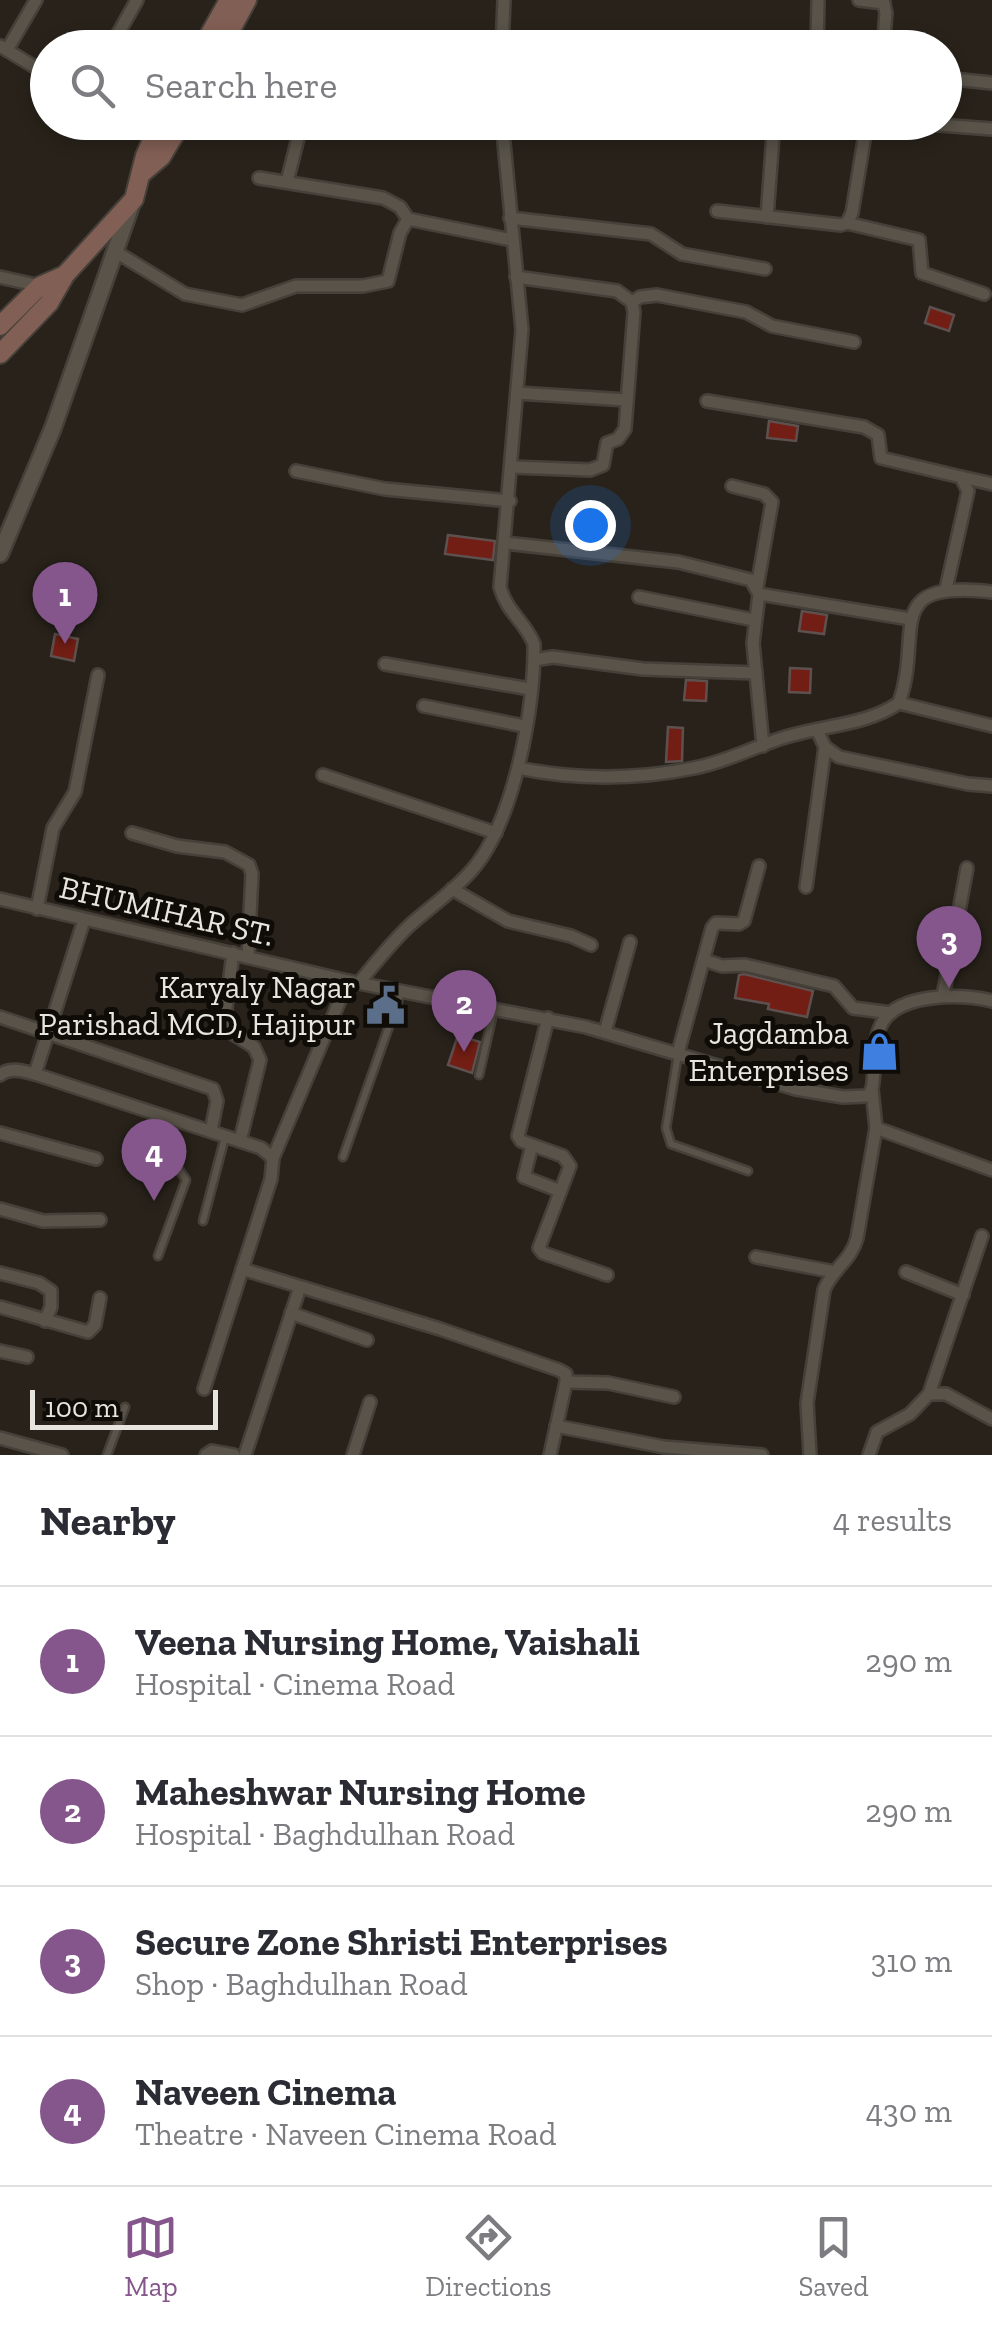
<!DOCTYPE html>
<meta charset="utf-8">
<style>
:root{--surface:#fff;--page:#f2f2f3;--text:#2b2b33;--muted:#7c7c81;--line:#e1e1e2;--accent:#84568b}
body{margin:0;font-family:"Zilla Slab",serif;background:var(--page);color:var(--text)}
.scale{position:absolute;left:30px;bottom:25px;width:188px;box-sizing:border-box;padding-left:10px;border:5px solid #e8e4de;border-top:0;font-size:28px;line-height:35px;white-space:nowrap;color:#e8e4de;-webkit-text-stroke:8px #0f0c08;paint-order:stroke}
.you{position:absolute;left:590px;top:525px;width:35px;height:35px;margin:-25px;border:8px solid #fff;border-radius:50%;background:#1a73e8;box-shadow:0 0 0 15px #1a73e833}
.badge{display:grid;place-items:center;width:65px;height:65px;border-radius:50%;background:var(--accent);color:#fff;font-size:32px;font-weight:700}
.pin{position:absolute;translate:-50% -82px;filter:drop-shadow(0 2px 5px #0008)}
.pin::after{content:'';position:absolute;top:52px;width:35px;height:30px;background:inherit;clip-path:polygon(0 0,100% 0,50% 100%)}
.list{margin:0;padding:0;list-style:none}
h2{display:flex;justify-content:space-between;align-items:center;height:130px;margin:0;padding:0 40px;font-size:42px}
h2 small{font-size:32px;font-weight:400;color:var(--muted)}
.list li{display:grid;grid-template-columns:65px 1fr auto;gap:30px;align-items:center;box-sizing:border-box;height:150px;padding:0 40px;border-top:2px solid var(--line)}
.list b{display:block;font-size:38px;white-space:nowrap}
.list p{margin:0;font-size:32px;white-space:nowrap;color:var(--muted)}
.list em{font-size:32px;font-style:normal;color:var(--muted)}
.icon{flex:none;width:55px;height:55px;fill:none;stroke:currentColor;stroke-width:2;stroke-linecap:round;stroke-linejoin:round}
.map{position:relative;flex:none;width:992px;height:1455px;overflow:hidden}
.search{position:absolute;background:var(--surface);box-shadow:0 5px 15px #0003;left:30px;right:30px;top:30px;height:110px;display:flex;align-items:center;gap:25px;box-sizing:border-box;padding:0 35px;border-radius:55px;color:var(--muted);font-size:38px}
.sheet{height:730px;background:var(--surface)}
nav{display:flex;justify-content:space-around;align-items:center;box-sizing:border-box;height:140px;border-top:2px solid var(--line);background:var(--surface);font-size:28px;color:var(--muted)}
nav a{display:grid;justify-items:center;gap:5px}
nav .on{color:var(--accent)}
.map>svg:first-child{display:block}
</style>
<div class="map">
<svg width="992" height="1455" viewBox="0 0 992 1455">
<rect width="100%" height="100%" fill="#28221a"/>
<g fill="#721e14" stroke="#5e504e" stroke-width="2.5">
<polygon points="930,307 954,315 949,331 925,323"/>
<polygon points="769,421 798,426 796,441 767,438"/>
<polygon points="448,535 495,541 493,560 445,554"/>
<polygon points="802,611 827,615 824,634 799,631"/>
<polygon points="55,634 78,639 74,661 51,656"/>
<polygon points="790,668 811,669 810,693 789,692"/>
<polygon points="686,680 707,681 706,701 684,700"/>
<polygon points="668,727 683,728 682,761 666,762"/>
<polygon points="744,974 813,991 807,1017 768,1009 769,1004 735,998 739,975"/>
<polygon points="458,1035 480,1042 472,1073 448,1065"/>
</g>
<g fill="none" stroke-linecap="round" stroke-linejoin="round">
<defs>
<g id="service">
<polyline points="678,1054 666,1128 671,1144 748,1171"/>
<polyline points="479,1075 494,1009"/>
<polyline points="154,1114 145,1154 178,1168 186,1180 158,1256"/>
<polyline points="343,1157 401,992"/>
<polyline points="203,1221 225,1137"/>
<polyline points="107,1455 125,1407"/>
</g>
<g id="minor">
<polyline points="859,0 884,3"/>
<polyline points="883,0 886,13 883,48"/>
<polyline points="0,46 48,75"/>
<polyline points="110,48 137,0"/>
<polyline points="502,48 504,0"/>
<polyline points="730,48 767,43"/>
<polyline points="817,48 818,0"/>
<polyline points="7,50 36,0"/>
<polyline points="944,78 992,83"/>
<polyline points="126,122 151,138"/>
<polyline points="901,122 992,129"/>
<polyline points="259,178 383,198 400,207 408,219"/>
<polyline points="287,182 302,122"/>
<polyline points="717,211 841,225 847,223 852,213 867,122"/>
<polyline points="767,217 774,122"/>
<polyline points="510,218 651,234 682,254 765,269"/>
<polyline points="847,223 919,240 922,273 984,294"/>
<polyline points="116,252 185,294 242,305 296,286 363,286 388,281 400,233 408,219 512,240"/>
<polyline points="0,277 40,286"/>
<polyline points="632,302 640,297 657,295 746,312 772,326 854,342"/>
<polyline points="517,393 627,400"/>
<polyline points="707,401 864,427 878,435 881,458 961,477 968,491 946,589"/>
<polyline points="512,467 590,470 603,465 607,443 618,439 625,429 634,312 632,302 617,291 516,277"/>
<polyline points="296,471 385,489 510,501"/>
<polyline points="961,477 992,484"/>
<polyline points="732,486 764,494 772,502 757,587"/>
<polyline points="505,543 678,562 751,580 759,594 753,643 763,746"/>
<polyline points="759,594 910,619"/>
<polyline points="639,597 754,620"/>
<polyline points="534,660 553,657 643,669 756,673"/>
<polyline points="385,664 530,689"/>
<polyline points="899,703 992,726"/>
<polyline points="424,706 524,726"/>
<polyline points="817,730 825,747 839,757 968,784 992,786"/>
<path d="M518,768C576,780 635,780 694,768C727,762 757,745 789,736C827,725 866,725 899,703C924,633 879,579 992,592"/>
<polyline points="323,775 496,833"/>
<polyline points="132,833 177,846 225,852 249,865 252,874 248,957"/>
<polyline points="806,887 825,747"/>
<polyline points="452,889 508,921 571,936 591,945"/>
<path d="M0,899L348,981L586,1027L796,1089L843,1097L868,1096L872,1089C876,1069 872,1043 881,1025C897,992 962,994 992,1001"/>
<polyline points="37,909 53,828 75,792 98,675"/>
<polyline points="233,953 226,1008 227,1030 254,1047 260,1060 240,1141"/>
<polyline points="704,960 722,966 745,965 834,986 853,1008 891,1013"/>
<path d="M359,983C375,963 391,943 409,926C430,907 454,891 472,870C514,822 535,707 534,644C525,621 507,613 500,587L522,330L502,122"/>
<polyline points="943,996 967,868"/>
<polyline points="0,1017 213,1089 217,1101 211,1131"/>
<polyline points="548,1018 518,1136 521,1141 563,1156 570,1166 539,1248 543,1253 607,1275"/>
<polyline points="605,1032 630,942"/>
<polyline points="678,1053 712,928 716,923 739,924 744,921 759,866"/>
<polyline points="35,1074 84,920"/>
<path d="M0,1075C10,1067 23,1071 35,1074L261,1148L273,1158L271,1179L204,1389"/>
<polyline points="876,1128 992,1170"/>
<polyline points="0,1133 96,1159"/>
<polyline points="532,1145 524,1177 560,1191"/>
<polyline points="273,1158 348,981"/>
<polyline points="0,1209 43,1221 100,1220"/>
<polyline points="756,1257 835,1272"/>
<polyline points="242,1269 440,1329 559,1370 566,1374 566,1382 550,1455"/>
<polyline points="906,1272 963,1295"/>
<polyline points="0,1273 39,1283 51,1291 51,1307 45,1321"/>
<polyline points="0,1307 88,1332 95,1325 100,1298"/>
<polyline points="291,1313 367,1340"/>
<polyline points="0,1351 27,1357"/>
<polyline points="566,1382 608,1383 674,1397"/>
<polyline points="929,1394 982,1236"/>
<polyline points="556,1426 664,1447 762,1455"/>
<polyline points="0,1438 62,1455"/>
<polyline points="206,1455 212,1451 234,1455"/>
<polyline points="245,1455 300,1287"/>
<polyline points="353,1455 370,1402"/>
<path d="M810,1455L807,1403L824,1290C832,1269 851,1261 857,1238L876,1128L872,1089"/>
<polyline points="869,1455 877,1432 910,1414 929,1394 946,1394 992,1419"/>
</g>
<polyline id="tertiary" points="0,554 53,428 132,203"/>
<g id="secondary">
<polyline points="202,48 229,0"/>
<polyline points="221,48 247,0"/>
<polyline points="141,174 161,157 182,122"/>
<polyline points="0,326 40,286 65,275"/>
<polyline points="0,354 49,303 65,275 134,199 145,156 160,122"/>
</g>
</defs>
<use href="#service" stroke="#454039" stroke-width="11"/>
<use href="#minor" stroke="#454039" stroke-width="16"/>
<use href="#tertiary" stroke="#454039" stroke-width="20"/>
<use href="#secondary" stroke="#454039" stroke-width="22"/>
<use href="#service" stroke="#595349" stroke-width="6"/>
<use href="#minor" stroke="#595349" stroke-width="11"/>
<use href="#tertiary" stroke="#595349" stroke-width="15"/>
<use href="#secondary" stroke="#825f54" stroke-width="18"/>
</g>
<defs>
<symbol id="civic-bare" viewBox="-9 -9 18 18"><path d="M-.6-6.5H3V-4.5H.6V-3L4-1V1h2V6H-6V1h2V-1L-.6-3ZM-1.2 2.5V6h2.4V2.5Z" fill="#5c6f8a" stroke="#0f0c08" stroke-width="2.5" paint-order="stroke"/></symbol>
<symbol id="shop-bare" viewBox="-9 -9 18 18"><path d="M-5-2.5h2.3a2.7 3.5 0 0 1 5.4 0H5L5.5 6h-11ZM-1.5-2.5h3a1.5 2.3 0 0 0-3 0Z" fill="#3f7fe0" stroke="#0f0c08" stroke-width="2.5" paint-order="stroke"/></symbol>
</defs>
<g fill-rule="evenodd">
<use href="#civic-bare" x="358" y="978" width="55" height="55"/>
<use href="#shop-bare" x="852" y="1024" width="55" height="55"/>
</g>
<g text-anchor="middle" stroke-width="10" stroke-linejoin="round" paint-order="stroke">
<g font-size="32" fill="#e8e4de" stroke="#0f0c08">
<text transform="translate(167 911) rotate(13)" y="11">BHUMIHAR ST.</text>
</g>
<g font-size="32" fill="#e8e4de" stroke="#0f0c08" text-anchor="end">
<text x="356" y="998">Karyaly Nagar<tspan x="356" dy="37">Parishad MCD, Hajipur</tspan></text>
<text x="849" y="1044">Jagdamba<tspan x="849" dy="37">Enterprises</tspan></text>
</g>
</g>
</svg>
<div class="scale">100 m</div>
<div class="you"></div>
<div class="pin badge" style="left:65px;top:644px">1</div>
<div class="pin badge" style="left:464px;top:1052px">2</div>
<div class="pin badge" style="left:949px;top:988px">3</div>
<div class="pin badge" style="left:154px;top:1201px">4</div>
<div class="search"><svg class="icon" aria-label="search" viewBox="0 0 24 24"><circle cx="10" cy="10" r="6"/><path d="M15 15l6 6"/></svg>Search here</div>
</div>
<section class="sheet">
<h2>Nearby<small>4 results</small></h2>
<ul class="list">
<li><span class="badge">1</span><div><b>Veena Nursing Home, Vaishali</b><p>Hospital · Cinema Road</p></div><em>290 m</em></li>
<li><span class="badge">2</span><div><b>Maheshwar Nursing Home</b><p>Hospital · Baghdulhan Road</p></div><em>290 m</em></li>
<li><span class="badge">3</span><div><b>Secure Zone Shristi Enterprises</b><p>Shop · Baghdulhan Road</p></div><em>310 m</em></li>
<li><span class="badge">4</span><div><b>Naveen Cinema</b><p>Theatre · Naveen Cinema Road</p></div><em>430 m</em></li>
</ul>
</section>
<nav>
<a class="on"><svg class="icon" aria-label="map" viewBox="0 0 24 24"><path d="M3 6l6-2 6 2 6-2v14l-6 2-6-2-6 2zM9 4v14M15 6v14"/></svg>Map</a>
<a><svg class="icon" aria-label="directions" viewBox="0 0 24 24"><path d="M12 3l9 9-9 9-9-9zM9 14v-3h6M13 9l2 2-2 2"/></svg>Directions</a>
<a><svg class="icon" aria-label="saved" viewBox="0 0 24 24"><path d="M7 4h10v16l-5-4-5 4z"/></svg>Saved</a>
</nav>
